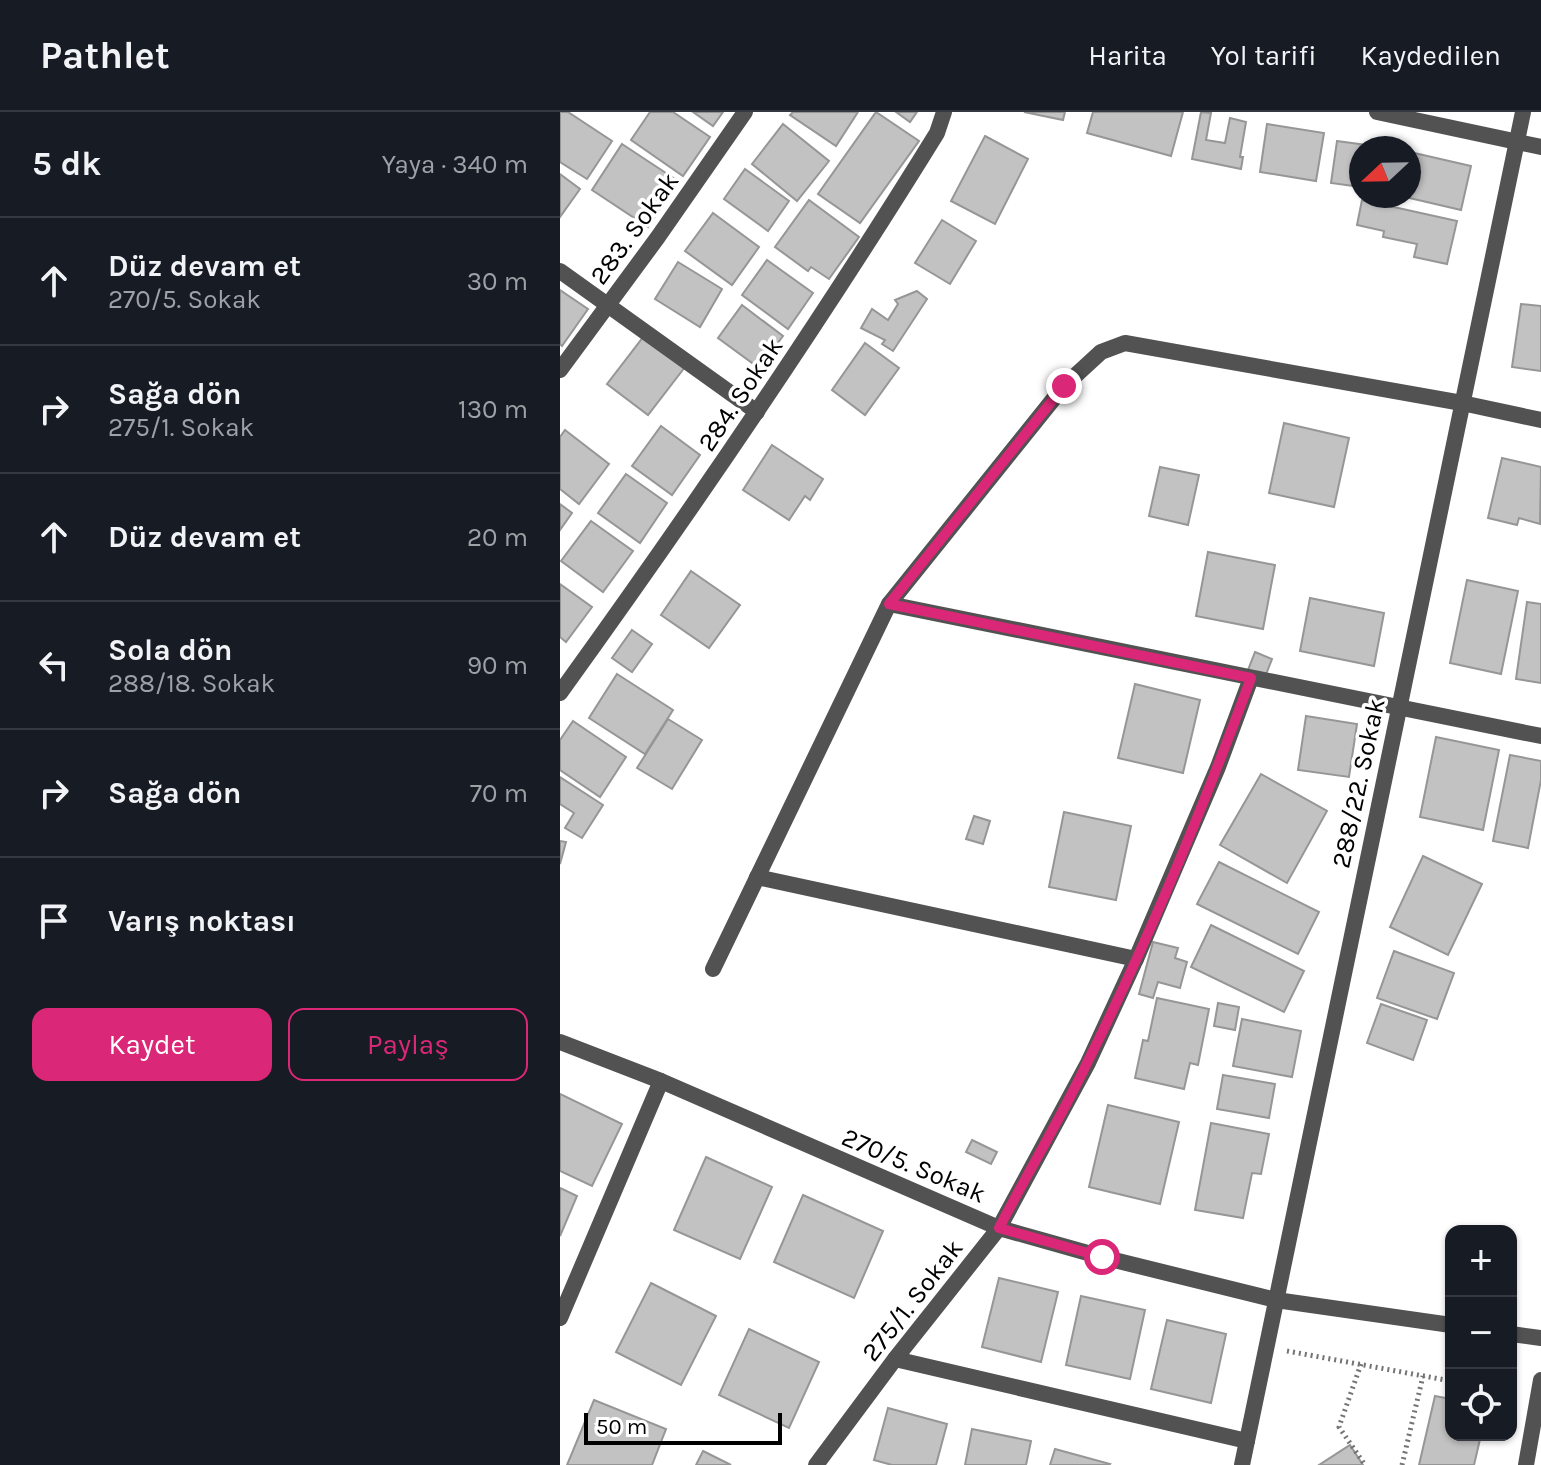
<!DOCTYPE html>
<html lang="tr">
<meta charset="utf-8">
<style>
:root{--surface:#171b24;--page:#242831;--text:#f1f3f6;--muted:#9ea1a6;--line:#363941;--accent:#db2777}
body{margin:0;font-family:Karla,sans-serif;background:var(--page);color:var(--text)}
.controls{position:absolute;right:24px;bottom:24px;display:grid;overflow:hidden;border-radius:16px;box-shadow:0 2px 6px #0004}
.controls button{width:72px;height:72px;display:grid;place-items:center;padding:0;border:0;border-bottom:2px solid var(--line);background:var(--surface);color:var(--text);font:40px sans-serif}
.compass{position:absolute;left:789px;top:24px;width:72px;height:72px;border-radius:50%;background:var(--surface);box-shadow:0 2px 6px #0004;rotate:248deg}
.scale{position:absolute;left:24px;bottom:20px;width:198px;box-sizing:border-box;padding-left:8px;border:4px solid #000;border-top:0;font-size:22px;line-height:28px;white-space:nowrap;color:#000;-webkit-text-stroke:6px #fff;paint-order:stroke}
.stop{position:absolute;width:24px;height:24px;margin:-18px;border:6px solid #db2777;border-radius:50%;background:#fff}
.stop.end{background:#db2777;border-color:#fff;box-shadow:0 2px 8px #0008}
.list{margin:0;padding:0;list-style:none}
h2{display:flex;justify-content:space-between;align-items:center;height:104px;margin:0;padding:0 32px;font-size:34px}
h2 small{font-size:26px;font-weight:400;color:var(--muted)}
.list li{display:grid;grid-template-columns:52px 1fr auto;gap:24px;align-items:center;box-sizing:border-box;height:128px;padding:0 32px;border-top:2px solid var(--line)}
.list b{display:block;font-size:30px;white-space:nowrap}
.list p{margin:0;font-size:26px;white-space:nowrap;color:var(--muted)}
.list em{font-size:26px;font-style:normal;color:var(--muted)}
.actions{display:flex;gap:16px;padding:24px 32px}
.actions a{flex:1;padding:18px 0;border:2px solid var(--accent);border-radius:16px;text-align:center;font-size:28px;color:var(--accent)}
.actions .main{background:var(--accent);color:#fff}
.icon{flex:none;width:44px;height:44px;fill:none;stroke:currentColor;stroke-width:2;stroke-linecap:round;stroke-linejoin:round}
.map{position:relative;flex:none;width:981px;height:1353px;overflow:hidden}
header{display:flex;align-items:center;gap:48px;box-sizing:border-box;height:112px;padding:0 40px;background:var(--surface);border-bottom:2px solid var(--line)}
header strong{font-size:38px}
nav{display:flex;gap:44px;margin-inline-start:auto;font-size:28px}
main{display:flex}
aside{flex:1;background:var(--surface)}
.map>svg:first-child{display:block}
</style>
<header>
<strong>Pathlet</strong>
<nav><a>Harita</a><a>Yol tarifi</a><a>Kaydedilen</a></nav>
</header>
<main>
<aside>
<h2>5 dk<small>Yaya · 340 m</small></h2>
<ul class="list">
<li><svg class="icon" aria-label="ahead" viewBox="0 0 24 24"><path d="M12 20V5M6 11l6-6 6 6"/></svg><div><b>Düz devam et</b><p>270/5. Sokak</p></div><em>30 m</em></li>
<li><svg class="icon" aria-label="right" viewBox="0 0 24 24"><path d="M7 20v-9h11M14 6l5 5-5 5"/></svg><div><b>Sağa dön</b><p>275/1. Sokak</p></div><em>130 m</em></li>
<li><svg class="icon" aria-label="ahead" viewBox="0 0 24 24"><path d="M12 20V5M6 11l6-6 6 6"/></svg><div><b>Düz devam et</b></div><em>20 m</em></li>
<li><svg class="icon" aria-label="left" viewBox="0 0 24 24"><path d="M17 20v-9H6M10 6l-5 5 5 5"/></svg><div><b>Sola dön</b><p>288/18. Sokak</p></div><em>90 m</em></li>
<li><svg class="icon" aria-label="right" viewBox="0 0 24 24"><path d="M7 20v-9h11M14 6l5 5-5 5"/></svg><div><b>Sağa dön</b></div><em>70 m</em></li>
<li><svg class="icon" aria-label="arrive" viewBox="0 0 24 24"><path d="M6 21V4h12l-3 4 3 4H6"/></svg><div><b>Varış noktası</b></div></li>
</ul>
<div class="actions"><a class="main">Kaydet</a><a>Paylaş</a></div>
</aside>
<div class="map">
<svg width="981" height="1353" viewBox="0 0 981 1353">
<rect width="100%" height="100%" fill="#fff"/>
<g fill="#c2c2c2" stroke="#969696" stroke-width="2">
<polygon points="0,0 8,0 52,29 27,67 0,50"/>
<polygon points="90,0 113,0 150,25 123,64 71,28"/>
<polygon points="133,0 163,0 153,14"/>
<polygon points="233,0 298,0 276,34 230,3"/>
<polygon points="316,0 359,29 300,111 258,82"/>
<polygon points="336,0 357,0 350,10"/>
<polygon points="464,0 505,0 503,8"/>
<polygon points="533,0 623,0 611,44 527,21"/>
<polygon points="641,0 651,1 646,28 665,31 670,6 686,10 680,45 683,45 681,57 632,47"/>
<polygon points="223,12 269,49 237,89 192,52"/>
<polygon points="707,12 764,21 756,69 700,60"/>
<polygon points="425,24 468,47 435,112 391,89"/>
<polygon points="777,29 829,36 801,36 801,75 771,71"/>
<polygon points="62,32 118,69 88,115 32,78"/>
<polygon points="850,40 911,54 901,98 841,84 849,84"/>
<polygon points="185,57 229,89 208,119 164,87"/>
<polygon points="0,62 20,77 0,105"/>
<polygon points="249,88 299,125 269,167 251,155 248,159 215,135"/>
<polygon points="802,88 897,109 887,152 854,145 857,132 823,125 824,119 797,113"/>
<polygon points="153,101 199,135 172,173 125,139"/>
<polygon points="382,108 416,129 390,172 355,151"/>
<polygon points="207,148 253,181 228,217 182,183"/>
<polygon points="118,150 162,177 140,215 95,187"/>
<polygon points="0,178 28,197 2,234 0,232"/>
<polygon points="357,179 367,187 333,239 322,232 325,228 301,216 312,197 328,208 338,192 335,188"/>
<polygon points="961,192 981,194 981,259 952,255"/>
<polygon points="182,193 223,224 199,256 158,226"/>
<polygon points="84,224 125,255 88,303 47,272"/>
<polygon points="305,231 339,256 305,303 272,278"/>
<polygon points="724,311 789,326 774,395 709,381"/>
<polygon points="101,314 140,343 112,383 72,354"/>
<polygon points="5,318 49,352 19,392 0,377 0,325"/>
<polygon points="212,333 263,367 250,388 245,384 229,408 183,378"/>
<polygon points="942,346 981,355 980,412 959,406 957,413 928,406"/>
<polygon points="600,355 639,363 628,413 589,404"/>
<polygon points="66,362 107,391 80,431 38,401"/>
<polygon points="0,392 12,401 0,418"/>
<polygon points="31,409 73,439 43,480 1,449"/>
<polygon points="648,440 715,453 703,517 636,504"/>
<polygon points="131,459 180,493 149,536 101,503"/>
<polygon points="907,468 958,479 941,562 890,551"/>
<polygon points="0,472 32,495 6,530 0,525"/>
<polygon points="750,486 824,501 814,554 740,539"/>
<polygon points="967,490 981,492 981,571 956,567"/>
<polygon points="72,518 92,532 72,560 52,546"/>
<polygon points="695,540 712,547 705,565 688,558"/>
<polygon points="57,562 113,598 85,642 29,606"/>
<polygon points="575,572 640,588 623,661 558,646"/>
<polygon points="746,604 797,612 789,665 738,658"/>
<polygon points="108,607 142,628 112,677 77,656"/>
<polygon points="13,609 66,645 40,685 0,658 0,628"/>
<polygon points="876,625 939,638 923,718 860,705"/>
<polygon points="950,643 981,649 981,668 968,736 933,729"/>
<polygon points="701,662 767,699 727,771 660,733"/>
<polygon points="0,665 43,693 22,726 5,716 14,701 0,692"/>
<polygon points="504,700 571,714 556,788 489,775"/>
<polygon points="414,704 430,709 423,732 406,727"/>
<polygon points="0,729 6,730 0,752"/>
<polygon points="863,744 922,772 888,843 830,815"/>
<polygon points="659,750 759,800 738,842 637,792"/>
<polygon points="651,813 744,859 724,900 631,855"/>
<polygon points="593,830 618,836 615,846 627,850 620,876 598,870 593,886 579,882"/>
<polygon points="834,839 894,861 877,907 817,886"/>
<polygon points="597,886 649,897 638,953 630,951 624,977 575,966 583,928 588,929"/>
<polygon points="658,891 679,895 675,918 654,914"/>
<polygon points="821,892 867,908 853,948 807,931"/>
<polygon points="682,907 741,919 732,965 673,954"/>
<polygon points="663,963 715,972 709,1006 657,997"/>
<polygon points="0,982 62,1012 32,1074 0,1059"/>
<polygon points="548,993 619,1010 600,1092 529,1075"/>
<polygon points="651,1011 709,1022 701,1062 692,1061 683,1106 635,1098"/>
<polygon points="412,1028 437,1040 431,1052 406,1040"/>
<polygon points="146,1045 212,1075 180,1147 114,1118"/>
<polygon points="0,1076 17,1084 0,1124"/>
<polygon points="243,1083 323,1119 294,1186 214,1150"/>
<polygon points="439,1166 498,1180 481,1250 422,1235"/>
<polygon points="91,1171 156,1204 121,1273 56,1240"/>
<polygon points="521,1184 585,1198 570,1267 506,1253"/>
<polygon points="607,1208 666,1222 651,1291 591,1277"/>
<polygon points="189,1217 259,1250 229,1316 159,1283"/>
<polygon points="875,1284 891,1287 891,1323 921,1323 914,1353 859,1353"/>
<polygon points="34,1288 106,1317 92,1353 7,1353"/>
<polygon points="328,1296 387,1312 376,1353 332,1353 314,1348"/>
<polygon points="412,1317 471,1329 466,1353 405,1353"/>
<polygon points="790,1333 803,1353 759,1353"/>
<polygon points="495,1337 550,1352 549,1353 490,1353"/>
<polygon points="143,1339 171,1353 136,1353"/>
</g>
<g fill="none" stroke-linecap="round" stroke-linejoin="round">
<g stroke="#747474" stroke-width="5" stroke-dasharray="2 4" stroke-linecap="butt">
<polyline points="727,1239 891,1269"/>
<polyline points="801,1252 779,1315 805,1353"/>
<polyline points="842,1353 863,1264"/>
</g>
<g stroke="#525252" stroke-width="16">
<polyline points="817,0 981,35"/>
<polyline points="0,159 197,300"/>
<polyline points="0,258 98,125 185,0"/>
<polyline points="329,492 981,624"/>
<path d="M0,581C132,398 259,212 377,21L384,0"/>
<polyline points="197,765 576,847"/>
<polyline points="153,857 329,492 504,274 541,240 565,231 902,291 981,308"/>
<polyline points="0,930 101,969 439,1116 542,1145 716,1188 891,1213"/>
<polyline points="0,1206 101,969"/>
<polyline points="951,1222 981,1226"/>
<polyline points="335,1247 687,1329"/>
<polyline points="256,1353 335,1247 439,1116 528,951 576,847 658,655 691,566"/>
<polyline points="682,1353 963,0"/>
<polyline points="966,1353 981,1268"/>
</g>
</g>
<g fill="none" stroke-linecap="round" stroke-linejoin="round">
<path stroke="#db2777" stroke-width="10" d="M504,274L329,492L691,566C643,696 590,825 528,949C501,1006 468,1060 439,1116L542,1145"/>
</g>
<g text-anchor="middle" stroke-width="7" stroke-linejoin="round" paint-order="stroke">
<g font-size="26" fill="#000" stroke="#fff">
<text transform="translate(74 116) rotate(-54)" y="9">283. Sokak</text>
<text transform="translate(180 282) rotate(-56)" y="9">284. Sokak</text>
<text transform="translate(798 671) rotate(-78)" y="9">288/22. Sokak</text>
<text transform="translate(354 1053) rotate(23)" y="9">270/5. Sokak</text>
<text transform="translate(352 1188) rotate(-52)" y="9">275/1. Sokak</text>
</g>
</g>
</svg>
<div class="controls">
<button>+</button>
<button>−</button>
<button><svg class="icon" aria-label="locate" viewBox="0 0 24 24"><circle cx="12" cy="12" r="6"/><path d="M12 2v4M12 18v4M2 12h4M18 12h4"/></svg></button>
</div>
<svg class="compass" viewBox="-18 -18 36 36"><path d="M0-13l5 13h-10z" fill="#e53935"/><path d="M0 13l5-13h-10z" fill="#9ea1a6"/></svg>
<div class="scale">50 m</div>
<div class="stop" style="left:542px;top:1145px"></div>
<div class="stop end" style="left:504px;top:274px"></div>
</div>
</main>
